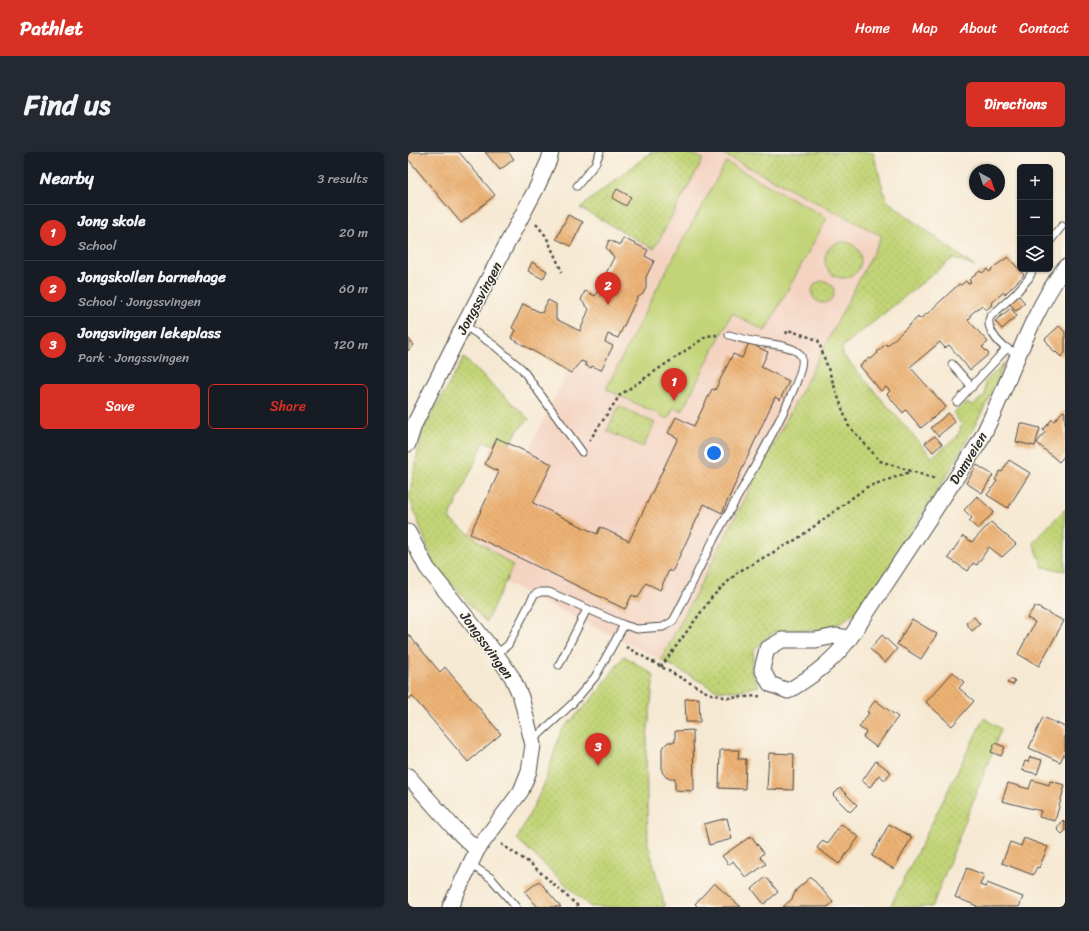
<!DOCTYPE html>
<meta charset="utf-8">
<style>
:root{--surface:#171b24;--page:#242831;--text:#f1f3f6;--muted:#9ea1a6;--line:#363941;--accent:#d93025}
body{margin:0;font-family:Sriracha,sans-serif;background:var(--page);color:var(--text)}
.controls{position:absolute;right:12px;top:12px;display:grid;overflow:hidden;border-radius:6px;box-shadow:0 1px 3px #0004}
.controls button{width:36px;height:36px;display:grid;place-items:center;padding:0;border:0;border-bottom:1px solid var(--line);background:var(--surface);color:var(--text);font:20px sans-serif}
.compass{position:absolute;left:561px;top:12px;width:36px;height:36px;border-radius:50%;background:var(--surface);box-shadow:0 1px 3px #0004;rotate:140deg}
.you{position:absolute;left:306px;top:301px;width:14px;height:14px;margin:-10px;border:3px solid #fff;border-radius:50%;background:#1a73e8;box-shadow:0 0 0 6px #1a73e833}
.badge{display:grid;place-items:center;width:26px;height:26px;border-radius:50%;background:var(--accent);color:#fff;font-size:13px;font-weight:700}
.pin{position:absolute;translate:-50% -33px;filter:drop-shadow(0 1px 2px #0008)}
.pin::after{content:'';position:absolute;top:21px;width:14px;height:12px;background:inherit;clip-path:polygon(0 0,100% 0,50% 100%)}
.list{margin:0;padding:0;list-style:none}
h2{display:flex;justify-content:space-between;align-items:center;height:52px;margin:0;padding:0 16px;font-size:17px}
h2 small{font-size:13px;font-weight:400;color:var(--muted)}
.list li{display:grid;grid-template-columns:26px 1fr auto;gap:12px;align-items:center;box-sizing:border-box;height:56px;padding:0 16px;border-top:1px solid var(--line)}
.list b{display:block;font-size:15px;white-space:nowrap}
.list p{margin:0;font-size:13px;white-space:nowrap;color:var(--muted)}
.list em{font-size:13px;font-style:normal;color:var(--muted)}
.actions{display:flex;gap:8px;padding:12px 16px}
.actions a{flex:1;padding:9px 0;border:1px solid var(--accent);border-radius:6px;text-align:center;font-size:14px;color:var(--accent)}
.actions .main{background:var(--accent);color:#fff}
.icon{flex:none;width:22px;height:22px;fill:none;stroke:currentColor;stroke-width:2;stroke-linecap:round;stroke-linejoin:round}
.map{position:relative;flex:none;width:657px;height:755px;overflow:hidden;border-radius:6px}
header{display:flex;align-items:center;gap:24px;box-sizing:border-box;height:56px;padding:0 20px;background:var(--accent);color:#fff}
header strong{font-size:19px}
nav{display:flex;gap:22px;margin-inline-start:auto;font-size:14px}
.intro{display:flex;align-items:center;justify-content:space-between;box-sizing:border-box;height:96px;padding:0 24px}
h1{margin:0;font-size:28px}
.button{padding:10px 18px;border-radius:6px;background:var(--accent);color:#fff;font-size:14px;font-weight:700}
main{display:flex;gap:24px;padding:0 24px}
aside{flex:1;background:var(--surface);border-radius:6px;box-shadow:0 1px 3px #0004}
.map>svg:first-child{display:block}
</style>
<header>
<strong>Pathlet</strong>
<nav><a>Home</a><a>Map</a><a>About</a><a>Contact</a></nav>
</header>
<div class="intro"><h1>Find us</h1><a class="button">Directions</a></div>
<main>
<aside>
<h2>Nearby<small>3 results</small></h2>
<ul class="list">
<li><span class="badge">1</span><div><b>Jong skole</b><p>School</p></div><em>20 m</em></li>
<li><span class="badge">2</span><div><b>Jongskollen barnehage</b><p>School · Jongssvingen</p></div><em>60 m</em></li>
<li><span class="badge">3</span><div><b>Jongsvingen lekeplass</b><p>Park · Jongssvingen</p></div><em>120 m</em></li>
</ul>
<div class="actions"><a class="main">Save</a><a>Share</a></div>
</aside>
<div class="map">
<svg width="657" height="755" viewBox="0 0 657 755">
<defs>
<pattern id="grass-dots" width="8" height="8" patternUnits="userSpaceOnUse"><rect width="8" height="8" fill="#c2d477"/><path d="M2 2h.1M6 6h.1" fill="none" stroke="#a7b667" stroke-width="1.8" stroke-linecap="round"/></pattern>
<pattern id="building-back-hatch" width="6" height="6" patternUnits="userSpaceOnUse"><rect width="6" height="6" fill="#edb274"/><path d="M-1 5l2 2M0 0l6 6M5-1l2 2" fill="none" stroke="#cb9965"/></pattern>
</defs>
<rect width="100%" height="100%" fill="#fbf7ec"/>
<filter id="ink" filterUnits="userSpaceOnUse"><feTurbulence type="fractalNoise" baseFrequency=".025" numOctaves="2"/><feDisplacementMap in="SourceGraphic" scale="8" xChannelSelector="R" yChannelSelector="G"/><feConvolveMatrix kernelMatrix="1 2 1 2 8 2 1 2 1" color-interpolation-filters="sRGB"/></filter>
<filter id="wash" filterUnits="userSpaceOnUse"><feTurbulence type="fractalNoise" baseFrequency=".012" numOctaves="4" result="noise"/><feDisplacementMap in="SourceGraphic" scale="16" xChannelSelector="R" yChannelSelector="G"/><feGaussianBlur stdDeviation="0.9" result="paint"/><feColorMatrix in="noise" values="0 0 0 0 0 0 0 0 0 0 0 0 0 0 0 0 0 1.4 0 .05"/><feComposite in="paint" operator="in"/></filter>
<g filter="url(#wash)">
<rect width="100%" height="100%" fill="#f6e9d3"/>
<polygon fill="#f4d3c1" points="269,0 311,0 474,84 253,508 63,414"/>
<g fill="url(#grass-dots)" stroke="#768051">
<polygon points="243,0 279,0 295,7 246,97 172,56"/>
<polygon points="311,0 465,0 478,48 567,115 545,106 434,195 435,203 524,305 549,285 554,273 545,261 558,251 565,253 577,243 577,230 596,211 581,247 546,312 458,451 433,471 410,478 380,478 364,481 346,498 343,520 351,534 328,539 308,538 253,508 474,84"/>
<circle cx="435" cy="108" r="18"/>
<circle cx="415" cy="140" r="11"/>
<polygon points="56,206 121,267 111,277 99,296 76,290 41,367 105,414 78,470 26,413 1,345 14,279"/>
<polygon points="211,254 247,271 235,295 199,279"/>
<polygon points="657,357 657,419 635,415 625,390"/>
<polygon points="216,504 246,523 238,596 240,692 257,755 182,755 109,687 136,633 153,579 189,541"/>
<polygon points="576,566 593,577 524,755 482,755"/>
</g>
<polygon fill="#c2d477" stroke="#768051" points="318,10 419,66 357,179 324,161 274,259 266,255 260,267 198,237 256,123"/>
<g id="blocks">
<g fill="url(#building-back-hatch)">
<polygon points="0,0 51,0 87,43 53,71 0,7"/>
<polygon points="77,0 100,0 106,7 92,18"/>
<polygon points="209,37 223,45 218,54 204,46"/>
<polygon points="160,63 175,70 163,94 148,87"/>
<polygon points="215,86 240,98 237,104 246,109 238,125 238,136 235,142 229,146 210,186 200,182 197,190 205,194 193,218 184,214 183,216 177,213 178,211 173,209 163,221 103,186 107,178 104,176 115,152 134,161 140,148 148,152 148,167 172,179 181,157 173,148 177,139 187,144 206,105 198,96 201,88 212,93"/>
<polygon points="600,105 616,123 597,142 596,140 583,151 584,153 578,158 574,153 562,163 563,165 560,168 580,190 574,195 581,202 562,218 541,193 537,196 532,190 502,215 538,255 513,276 498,258 495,261 479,242 482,239 478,235 473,239 452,214 461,206 463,207 470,201 469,200 478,192 479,194 510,165 511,167 520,161 551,132 553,133 558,129 560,132 563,130 561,128 572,119 574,121 579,117 581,120 584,118 583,117"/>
<polygon points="124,110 139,119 135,127 120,119"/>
<polygon points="610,143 617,151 608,159 601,151"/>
<polygon points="603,156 609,164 594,177 587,169"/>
<polygon points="651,174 657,180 657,201 653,205 648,200 647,201 637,187"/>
<polygon points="0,186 6,193 0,199"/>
<polygon points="341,191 360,200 353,215 381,229 372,248 367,245 314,361 296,352 264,420 261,418 252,438 238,431 230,446 224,443 217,457 62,382 91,320 77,312 89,286 144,312 125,351 189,382 192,375 221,389 270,286 260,281 268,265 286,274 304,237 307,238 325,202 334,206"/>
<polygon points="655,259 657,260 657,303 651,310 629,291 637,280 635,278 644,267 646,269"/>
<polygon points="540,261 547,270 530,284 523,276"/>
<polygon points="612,271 632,276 627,294 608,290"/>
<polygon points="527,284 534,292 525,300 517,291"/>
<polygon points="601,308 622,321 600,356 579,343 589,329 587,328 592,319 594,320"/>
<polygon points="569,313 585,323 574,341 558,331"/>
<polygon points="569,344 586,360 570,377 561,369 564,366 556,358"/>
<polygon points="583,370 608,392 594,405 581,395 569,413 565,411 560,419 540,406 555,384 564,390"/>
<polygon points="627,454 656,469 631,514 610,502 627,470 619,466"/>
<polygon points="566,465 572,472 564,479 558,471"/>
<polygon points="504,467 529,482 513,507 489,492"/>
<polygon points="0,482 32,520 37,515 93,582 60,610 4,544 0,547"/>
<polygon points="474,483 489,497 477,511 462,497"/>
<polygon points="545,520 556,530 551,536 566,549 544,574 518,550"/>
<polygon points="602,527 607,529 605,533 599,531"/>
<polygon points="291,546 292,570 278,570 277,547"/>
<polygon points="467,548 490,565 468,595 455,585 458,580 451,575 461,561 459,560"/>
<polygon points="635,565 657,575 657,600 652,610 621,596"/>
<polygon points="285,578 286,639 267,638 267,626 259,626 254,620 254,596 260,590 267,590 267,579"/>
<polygon points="587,591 597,595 593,604 583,600"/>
<polygon points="312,598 331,598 330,607 338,607 337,637 311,636"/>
<polygon points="361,601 386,602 385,638 359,637"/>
<polygon points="622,605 634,608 629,622 614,618 617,609 620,610"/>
<polygon points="468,609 483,620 477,628 471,623 462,635 454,629"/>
<polygon points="624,628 641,633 642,629 657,633 647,669 631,665 633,659 594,649 600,631 621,637"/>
<polygon points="432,636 449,653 442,660 425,643"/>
<polygon points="319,666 324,687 301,693 296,672"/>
<polygon points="655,668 657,670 657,679 654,682 649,677"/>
<polygon points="433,672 451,685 431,712 409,696 415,688 419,692"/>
<polygon points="481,672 504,685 486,717 464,704"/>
<polygon points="343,684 356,701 352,705 358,712 338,726 325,709 321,713 314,704"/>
<polygon points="616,686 640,695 631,716 629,715 625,723 594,711 602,690 613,694"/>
<polygon points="559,716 576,723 572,733 577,735 579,731 615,745 611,755 568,755 569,754 547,745"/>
<polygon points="358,725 370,740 356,752 344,737"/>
<polygon points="403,725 425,750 420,755 375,755 384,747 388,738"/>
<polygon points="131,729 153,755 130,755 117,740"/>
<polygon points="306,731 333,755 290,755 287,752"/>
</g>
</g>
</g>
<g filter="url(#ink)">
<use href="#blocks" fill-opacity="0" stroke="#494844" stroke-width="1"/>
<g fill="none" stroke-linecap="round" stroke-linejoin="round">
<defs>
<g id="lane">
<polyline points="169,34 187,12 192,0"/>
<polyline points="642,89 654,74"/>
<polyline points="56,173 87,194 114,217 174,300"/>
<path d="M612,201C608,200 603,199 599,197C590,191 577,175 582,165L607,142L621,126L625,117"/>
<polyline points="544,212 564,235"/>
<polyline points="549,250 599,196"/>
<path d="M88,502L100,493L126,443L132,440H141L216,473L229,477L255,475L265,469C280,442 292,413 307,385C320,360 404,222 393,204C386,192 357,192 345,189C337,188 329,185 321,183"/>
<polyline points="151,513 179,457"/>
<polyline points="124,589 165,551 187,525 216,473"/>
<polyline points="62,712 83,726 108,755"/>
</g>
<g id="street">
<polyline points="0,292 6,273 56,173 129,35 141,8 143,0"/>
<polyline points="0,380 19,416 88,502 104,525 113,545 125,593 121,619 113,639 69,698 42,755"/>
<path d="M442,486L427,484L408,488H374L359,497L354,517L362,532L380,539C405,524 425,509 442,486L571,291C601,234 619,167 657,115"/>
<polyline points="0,624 45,675 69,698"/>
</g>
</defs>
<use href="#lane" stroke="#494844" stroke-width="9"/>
<use href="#street" stroke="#494844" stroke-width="17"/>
<g stroke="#494844" stroke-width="2.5" stroke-dasharray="3 3" stroke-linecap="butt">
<polyline points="128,72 138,84 154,120"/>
<polyline points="378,182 380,178 410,188 440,273 472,309 528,327"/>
<polyline points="181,289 212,243 299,184 309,183"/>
<polyline points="218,495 300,541 319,546 352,544"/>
<polyline points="253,515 304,445 330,420 389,387 459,335 502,320"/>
<polyline points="93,692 123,712 171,755"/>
</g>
<use href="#lane" stroke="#fff" stroke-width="7"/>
<use href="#street" stroke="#fff" stroke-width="15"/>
</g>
</g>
<g text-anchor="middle" stroke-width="3" stroke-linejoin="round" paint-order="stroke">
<g font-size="14" fill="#2b2b2b" stroke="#fbf7ec">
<text transform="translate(71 146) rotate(-62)" y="5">Jongssvingen</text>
<text transform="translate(560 306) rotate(-58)" y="5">Damveien</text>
<text transform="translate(79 493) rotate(54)" y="5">Jongssvingen</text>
</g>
</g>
</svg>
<div class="controls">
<button>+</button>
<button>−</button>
<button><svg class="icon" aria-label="layers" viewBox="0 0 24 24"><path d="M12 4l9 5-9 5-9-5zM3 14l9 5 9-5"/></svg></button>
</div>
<svg class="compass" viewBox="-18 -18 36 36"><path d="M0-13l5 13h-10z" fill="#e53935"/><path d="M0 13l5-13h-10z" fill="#9ea1a6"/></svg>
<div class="you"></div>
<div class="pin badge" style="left:266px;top:249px">1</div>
<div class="pin badge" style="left:200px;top:153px">2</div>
<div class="pin badge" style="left:190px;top:614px">3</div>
</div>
</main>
